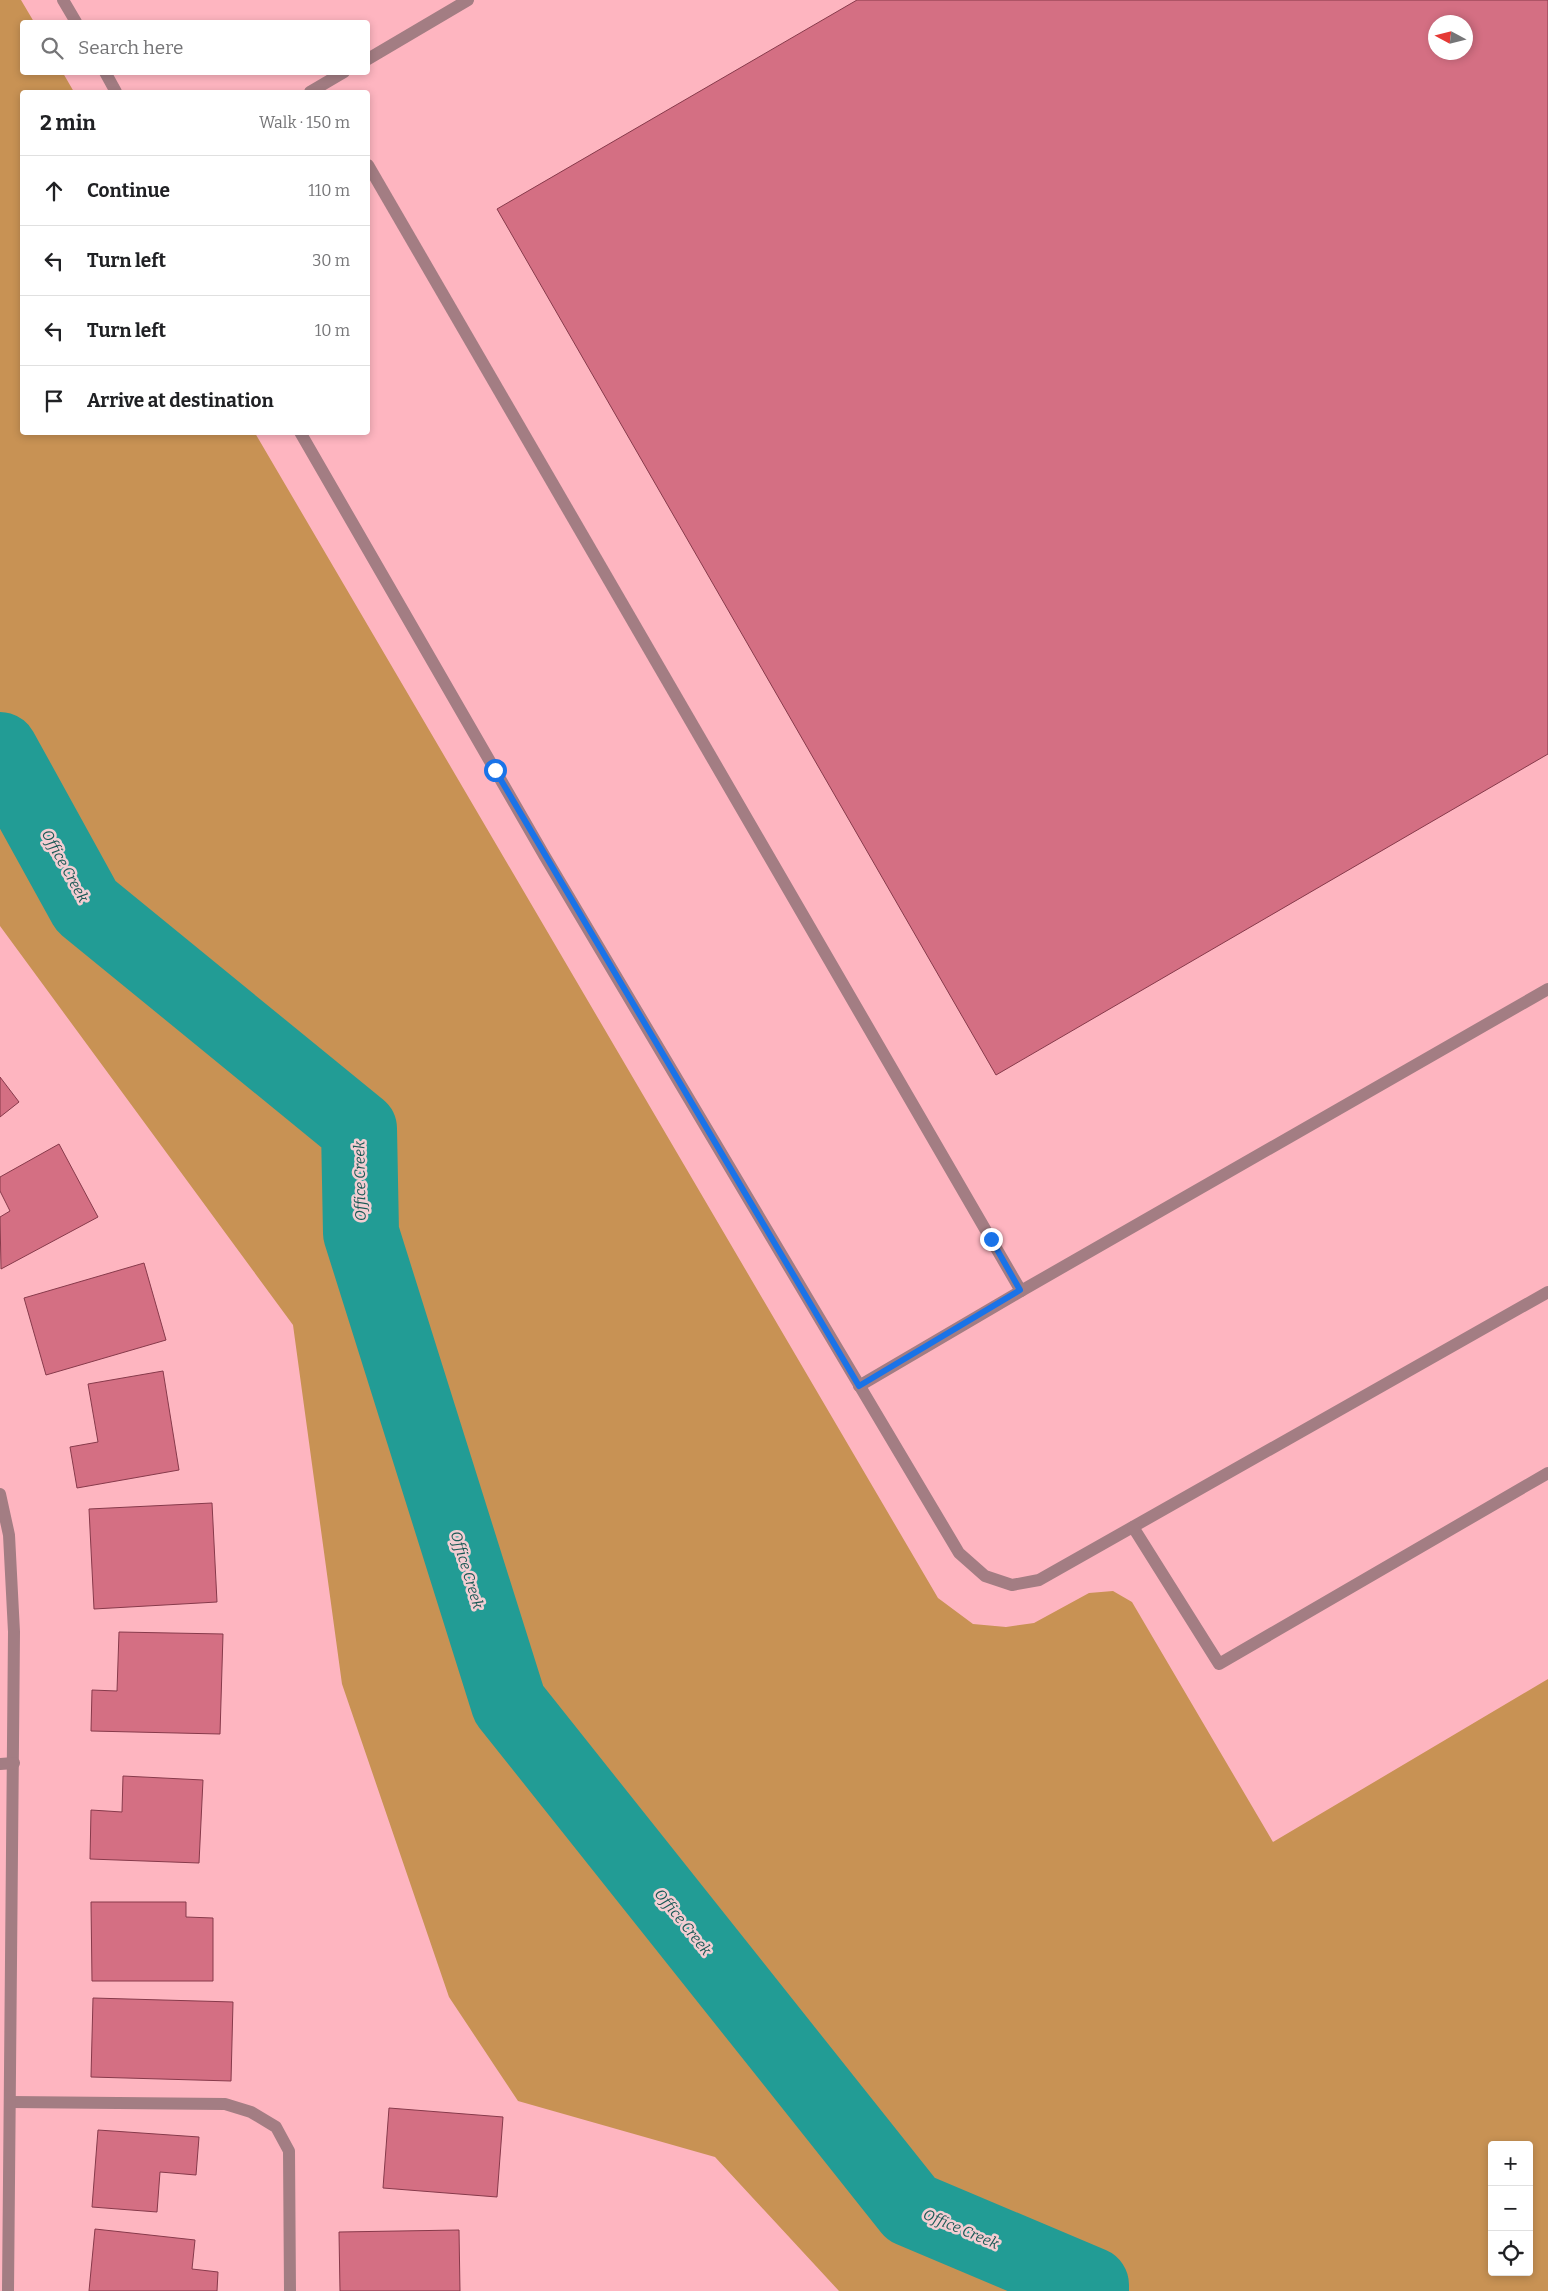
<!DOCTYPE html>
<meta charset="utf-8">
<style>
:root{--surface:#fff;--page:#f6f6f6;--text:#202124;--muted:#757577;--line:#e0e0e0}
body{margin:0;font-family:Bitter,serif;background:var(--page);color:var(--text)}
.controls{position:absolute;right:15px;bottom:15px;display:grid;overflow:hidden;border-radius:5px;box-shadow:0 2px 8px #0003}
.controls button{width:45px;height:45px;display:grid;place-items:center;padding:0;border:0;border-bottom:1px solid var(--line);background:var(--surface);color:var(--text);font:25px sans-serif}
.compass{position:absolute;left:1428px;top:15px;width:45px;height:45px;border-radius:50%;background:var(--surface);box-shadow:0 2px 8px #0003;rotate:277deg}
.stop{position:absolute;width:15px;height:15px;margin:-11px;border:4px solid #1a73e8;border-radius:50%;background:#fff}
.stop.end{background:#1a73e8;border-color:#fff;box-shadow:0 1px 5px #0008}
.list{margin:0;padding:0;list-style:none}
h2{display:flex;justify-content:space-between;align-items:center;height:65px;margin:0;padding:0 20px;font-size:21px}
h2 small{font-size:16px;font-weight:400;color:var(--muted)}
.list li{display:grid;grid-template-columns:32px 1fr auto;gap:15px;align-items:center;box-sizing:border-box;height:70px;padding:0 20px;border-top:1px solid var(--line)}
.list b{display:block;font-size:19px;white-space:nowrap}
.list em{font-size:16px;font-style:normal;color:var(--muted)}
.icon{flex:none;width:28px;height:28px;fill:none;stroke:currentColor;stroke-width:2;stroke-linecap:round;stroke-linejoin:round}
.map{position:relative;flex:none;width:1548px;height:2291px;overflow:hidden}
.search{position:absolute;background:var(--surface);box-shadow:0 2px 8px #0003;left:20px;top:20px;width:350px;height:55px;display:flex;align-items:center;gap:12px;box-sizing:border-box;padding:0 18px;border-radius:5px;color:var(--muted);font-size:19px}
.panel{position:absolute;background:var(--surface);box-shadow:0 2px 8px #0003;left:20px;top:90px;width:350px;height:345px;border-radius:5px}
.map>svg:first-child{display:block}
</style>
<div class="map">
<svg width="1548" height="2291" viewBox="0 0 1548 2291">
<rect width="100%" height="100%" fill="#feb5c0"/>
<path fill="#c89254" fill-rule="evenodd" d="M0,0H21L34,22H22V72L63,73L74,92H22V432L255,433L938,1598L973,1624L1006,1627L1034,1623L1089,1593L1113,1591L1132,1602L1273,1842L1548,1679V2291H839L715,2157L518,2101L449,1997L342,1684L293,1325L0,926ZM1492,2145H1529V2272H1492Z"/>
<g fill="none" stroke-linecap="round" stroke-linejoin="round">
<polyline stroke="#229c95" stroke-width="76" points="0,750 86,906 359,1129 361,1233 509,1704 911,2209 1091,2285 1091,2291"/>
</g>
<g fill="#d46f83" stroke="#873a4b" fill-rule="evenodd">
<path d="M857,0H1548V754L996,1075L497,209ZM1436,22H1466V52H1436Z"/>
<polygon points="0,1077 19,1102 0,1117"/>
<polygon points="59,1144 98,1217 1,1269 0,1217 10,1211 0,1191 0,1177"/>
<polygon points="144,1263 166,1340 46,1375 24,1298"/>
<polygon points="163,1371 179,1470 77,1488 70,1447 98,1442 88,1384"/>
<polygon points="212,1503 217,1602 94,1609 89,1509"/>
<polygon points="119,1632 223,1634 220,1734 91,1731 92,1690 117,1691"/>
<polygon points="123,1776 203,1780 199,1863 90,1859 91,1810 122,1812"/>
<polygon points="91,1902 186,1902 186,1917 213,1918 213,1981 92,1981"/>
<polygon points="93,1998 233,2002 231,2081 91,2077"/>
<polygon points="389,2108 503,2117 497,2197 383,2188"/>
<polygon points="98,2130 199,2137 196,2175 160,2172 157,2212 92,2207"/>
<polygon points="95,2229 195,2240 192,2269 218,2272 217,2291 89,2291"/>
<polygon points="459,2230 460,2291 340,2291 339,2232"/>
</g>
<g fill="none" stroke-linecap="round" stroke-linejoin="round">
<g stroke="#a37d83" stroke-width="12">
<polyline points="63,0 76,22"/>
<polyline points="368,59 468,0"/>
<polyline points="105,72 116,92"/>
<polyline points="310,92 344,72"/>
<polyline points="368,165 1021,1291"/>
<polyline points="300,432 544,855 959,1553 985,1576 1012,1585 1039,1580 1548,1292"/>
<polyline points="859,1386 1021,1291 1548,989"/>
<polyline points="1133,1527 1219,1664 1548,1473"/>
<polyline points="11,2102 225,2104 251,2112 276,2127 289,2151 290,2291"/>
</g>
<g stroke="#a37d83" stroke-width="12">
<polyline points="0,1494 9,1535 14,1632 8,2291"/>
<polyline points="0,1764 14,1763"/>
</g>
</g>
<g fill="none" stroke-linecap="round" stroke-linejoin="round">
<polyline stroke="#1a73e8" stroke-width="6" points="495,770 859,1386 1020,1290 991,1239"/>
</g>
<g text-anchor="middle" stroke-width="5" stroke-linejoin="round" paint-order="stroke">
<g font-size="15" font-style="italic" fill="#1a5955" stroke="#f3ced3">
<text transform="translate(65 866) rotate(61)" y="5">Office Creek</text>
<text transform="translate(360 1181) rotate(-91)" y="5">Office Creek</text>
<text transform="translate(467 1570) rotate(73)" y="5">Office Creek</text>
<text transform="translate(683 1922) rotate(51)" y="5">Office Creek</text>
<text transform="translate(961 2229) rotate(23)" y="5">Office Creek</text>
</g>
</g>
</svg>
<div class="controls">
<button>+</button>
<button>−</button>
<button><svg class="icon" aria-label="locate" viewBox="0 0 24 24"><circle cx="12" cy="12" r="6"/><path d="M12 2v4M12 18v4M2 12h4M18 12h4"/></svg></button>
</div>
<svg class="compass" viewBox="-18 -18 36 36"><path d="M0-13l5 13h-10z" fill="#e53935"/><path d="M0 13l5-13h-10z" fill="#757577"/></svg>
<div class="stop" style="left:495px;top:770px"></div>
<div class="stop end" style="left:991px;top:1239px"></div>
<div class="search"><svg class="icon" aria-label="search" viewBox="0 0 24 24"><circle cx="10" cy="10" r="6"/><path d="M15 15l6 6"/></svg>Search here</div>
<section class="panel">
<h2>2 min<small>Walk · 150 m</small></h2>
<ul class="list">
<li><svg class="icon" aria-label="ahead" viewBox="0 0 24 24"><path d="M12 20V5M6 11l6-6 6 6"/></svg><div><b>Continue</b></div><em>110 m</em></li>
<li><svg class="icon" aria-label="left" viewBox="0 0 24 24"><path d="M17 20v-9H6M10 6l-5 5 5 5"/></svg><div><b>Turn left</b></div><em>30 m</em></li>
<li><svg class="icon" aria-label="left" viewBox="0 0 24 24"><path d="M17 20v-9H6M10 6l-5 5 5 5"/></svg><div><b>Turn left</b></div><em>10 m</em></li>
<li><svg class="icon" aria-label="arrive" viewBox="0 0 24 24"><path d="M6 21V4h12l-3 4 3 4H6"/></svg><div><b>Arrive at destination</b></div></li>
</ul>
</section>
</div>
